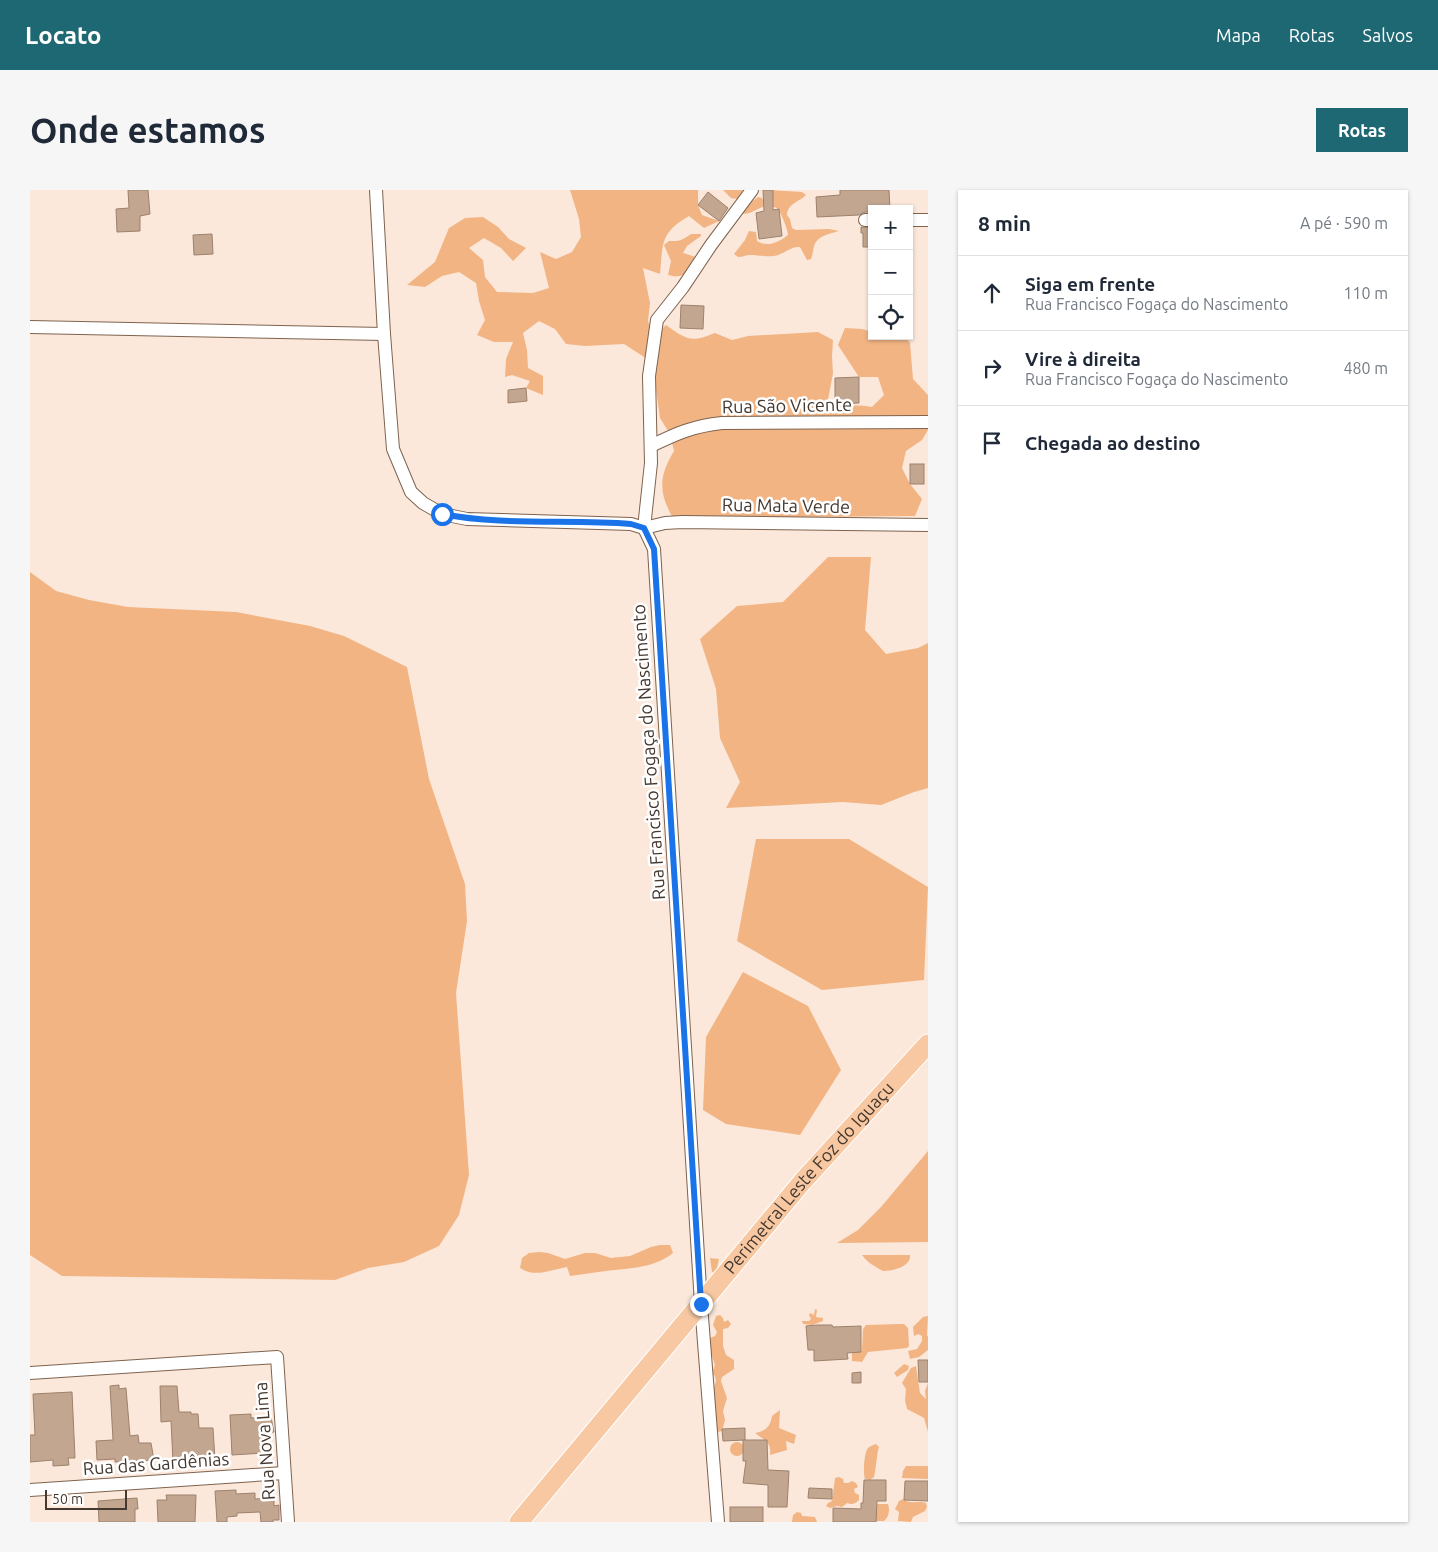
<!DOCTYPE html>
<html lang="pt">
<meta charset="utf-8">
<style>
:root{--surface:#fff;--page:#f6f6f7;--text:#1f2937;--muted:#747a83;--line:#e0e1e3;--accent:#1e6873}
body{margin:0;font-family:Ubuntu,sans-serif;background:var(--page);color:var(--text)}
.controls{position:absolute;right:15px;top:15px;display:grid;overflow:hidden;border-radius:0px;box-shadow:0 1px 4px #0004}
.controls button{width:45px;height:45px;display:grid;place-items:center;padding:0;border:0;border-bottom:1px solid var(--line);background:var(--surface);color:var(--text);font:25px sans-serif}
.scale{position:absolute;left:15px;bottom:12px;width:82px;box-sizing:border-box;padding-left:5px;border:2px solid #44382f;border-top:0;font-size:14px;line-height:18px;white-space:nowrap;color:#44382f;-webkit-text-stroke:4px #fff;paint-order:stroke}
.stop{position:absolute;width:15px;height:15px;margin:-11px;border:4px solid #1a73e8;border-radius:50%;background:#fff}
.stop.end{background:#1a73e8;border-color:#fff;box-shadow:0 1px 5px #0008}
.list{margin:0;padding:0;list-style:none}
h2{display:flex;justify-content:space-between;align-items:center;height:65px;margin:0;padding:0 20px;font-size:21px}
h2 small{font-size:16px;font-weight:400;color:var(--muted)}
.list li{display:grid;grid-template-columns:32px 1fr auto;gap:15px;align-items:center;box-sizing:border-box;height:75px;padding:0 20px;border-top:1px solid var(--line)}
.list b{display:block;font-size:19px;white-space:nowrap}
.list p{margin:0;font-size:16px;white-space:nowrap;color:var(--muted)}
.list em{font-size:16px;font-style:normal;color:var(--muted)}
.icon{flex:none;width:28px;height:28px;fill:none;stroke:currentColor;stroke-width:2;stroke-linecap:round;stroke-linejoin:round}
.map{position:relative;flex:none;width:898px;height:1332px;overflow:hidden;border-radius:0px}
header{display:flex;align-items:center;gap:30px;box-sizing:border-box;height:70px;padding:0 25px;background:var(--accent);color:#fff}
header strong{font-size:24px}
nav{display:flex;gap:28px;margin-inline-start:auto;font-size:18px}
.intro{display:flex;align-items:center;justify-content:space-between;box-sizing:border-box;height:120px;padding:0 30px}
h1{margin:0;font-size:35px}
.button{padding:12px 22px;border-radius:0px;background:var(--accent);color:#fff;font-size:18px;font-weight:700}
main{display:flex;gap:30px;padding:0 30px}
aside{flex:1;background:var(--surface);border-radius:0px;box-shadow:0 1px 4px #0004}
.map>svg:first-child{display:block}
</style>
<header>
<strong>Locato</strong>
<nav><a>Mapa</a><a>Rotas</a><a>Salvos</a></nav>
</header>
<div class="intro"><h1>Onde estamos</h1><a class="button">Rotas</a></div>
<main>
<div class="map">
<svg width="898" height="1332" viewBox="0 0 898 1332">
<rect width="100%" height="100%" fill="#fbe8da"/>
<g fill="#f2b483">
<path d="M540,0H668V15L672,25L689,31L674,38L659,26C630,43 633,53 630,84L613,78L620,113L618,131L623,147L636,135C657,150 661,153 685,143L702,150L718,146L788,142L803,150L802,167L803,183L797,215C812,217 827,214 842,217L854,205L848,187H829L808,155L815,138L832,139L842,142V146H874L880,153L883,189L898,205V240L892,250L876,261L872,278L880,294L892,309L885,326L643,328C628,302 629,286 644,261L640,244L630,228L625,192V174L594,154L555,156L536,154L525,139L509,131L493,143L497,160L498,178L513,186V205L496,198L500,191L482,185L475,187L476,169L483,152H464L447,145L455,130L449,111L446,93L429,82L412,86L395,97L377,95L405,72L419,38L435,28L453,27L468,37L479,49L496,58L483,71L471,58L454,48L439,58L453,70L455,87L467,102L503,103L519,98L510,62L526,69L542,62L551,47L549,29Z"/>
<polygon points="693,0 718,0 719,11 701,8"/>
<path d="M739,0L772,2L776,5C769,12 758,13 757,25L760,29L762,38L766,40L799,39L809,41C800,44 788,45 784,56C783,60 783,64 781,69L777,70L770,57C760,56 755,64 744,66C736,67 728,65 720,65C716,65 713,67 708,67L704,64L715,50L719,41L726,42L727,51C738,58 749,52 758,45C758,40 751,22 747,18C729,11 724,27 710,23L716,16L728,7L732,8L734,12Z"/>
<path d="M661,44H671V46L657,56L653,63L666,67C658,80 656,90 638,85L641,71L634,55L639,51C650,51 651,51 661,44Z"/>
<polygon points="798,367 841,367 835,440 856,464 888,458 898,453 898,598 884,602 851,615 813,612 696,618 710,592 690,548 686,499 670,449 707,416 753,412"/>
<polygon points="0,382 26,401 59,410 98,417 206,422 280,436 314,446 377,477 399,589 435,694 437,731 426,803 439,985 429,1025 409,1056 374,1072 338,1078 305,1090 32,1086 0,1065"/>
<polygon points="726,649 819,649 898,697 894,790 792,800 707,751"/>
<polygon points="713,782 778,816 811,880 770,945 696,934 673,920 676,847"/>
<polygon points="898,961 898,1052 807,1053 828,1040 851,1017"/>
<path d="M630,1055H640L643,1063C622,1080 593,1078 568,1082C559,1083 550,1085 540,1086L537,1077C520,1080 505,1088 490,1078L492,1068L499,1063L509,1062L518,1063L535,1069L555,1063H565L581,1068L600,1066L621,1057Z"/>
<path d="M832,1065H880C881,1077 863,1081 853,1081C844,1076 838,1073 832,1065Z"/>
<polygon points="680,1068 689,1069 687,1078 688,1082 684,1083 682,1082"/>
<polygon points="785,1119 787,1120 786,1127 793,1128 793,1131 782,1135 773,1134 772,1131 779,1131 781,1129 779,1125 780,1123 784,1125"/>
<polygon points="690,1125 693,1128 694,1132 698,1130 701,1134 698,1138 693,1139 693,1156 696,1165 704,1170 704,1179 692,1187 691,1191 697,1208 693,1221 695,1230 692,1241 688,1242 684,1240 683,1200 686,1191 685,1186 682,1183 685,1175 679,1157 680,1148 685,1146 687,1142 683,1135 686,1126"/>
<polygon points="898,1126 897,1146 898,1146 898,1160 889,1167 880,1169 878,1161 887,1159 892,1151 892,1146 888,1144 884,1146 883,1137 893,1127"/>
<polygon points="870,1134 874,1134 878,1138 879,1156 877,1158 838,1162 832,1172 822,1171 822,1163 832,1161 833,1139 836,1135"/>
<polygon points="874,1174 879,1176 878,1180 867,1187 864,1183"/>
<polygon points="886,1176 890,1203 896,1209 895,1201 898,1193 898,1242 894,1228 877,1219 875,1210 876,1199 872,1193 881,1178"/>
<path d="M750,1220L749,1238L766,1245L764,1254L756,1251L757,1260L740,1265C742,1252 734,1250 725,1243C736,1241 740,1237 742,1226Z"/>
<circle cx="707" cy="1259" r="7"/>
<path d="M846,1254L849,1257C847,1262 846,1280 844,1287L840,1290L835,1289C833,1282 834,1263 838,1258C840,1256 843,1255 846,1254Z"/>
<polygon points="876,1276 898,1276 898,1289 872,1288 873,1281"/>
<path d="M809,1287L813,1289L814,1293H818L822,1291L826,1293L828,1297L824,1299L825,1303L829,1305V1310C825,1314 822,1315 817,1313L812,1317L807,1316L800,1318L796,1316L798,1313L802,1311L805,1288Z"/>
<path d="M873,1309C880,1315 888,1310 896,1313L897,1317L895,1321L883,1327L881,1332L868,1331L869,1322L865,1319L869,1311Z"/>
<path d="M847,1314H858C860,1320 859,1327 854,1331H845Z"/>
<polygon points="767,1322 771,1323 772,1326 785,1327 787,1332 762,1332 763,1325"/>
</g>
<g fill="#c2a690" stroke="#9d816c">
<polygon points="98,0 118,0 120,24 110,26 110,41 87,42 86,19 99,18"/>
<polygon points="733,0 743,0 743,20 749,19 752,46 729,49 726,23 734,21"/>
<polygon points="810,0 859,0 860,19 842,19 842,22 835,22 829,25 787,27 786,7 810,5"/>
<polygon points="678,2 698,18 689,31 668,15"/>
<polygon points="831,37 842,38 842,57 833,57 833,43 831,43"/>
<polygon points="182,44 183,64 164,65 163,45"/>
<polygon points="651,115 674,116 673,139 650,138"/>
<polygon points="829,187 829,213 805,214 805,188"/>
<polygon points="496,198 497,211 478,213 478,200"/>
<rect x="880" y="274" width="14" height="20"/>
<polygon points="787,1135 802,1135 803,1137 831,1136 831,1162 817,1163 818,1169 784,1171 784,1160 778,1160 776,1136"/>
<polygon points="888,1170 898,1170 898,1192 889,1192"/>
<polygon points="831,1182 831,1193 822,1193 822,1183"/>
<polygon points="89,1195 89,1199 96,1198 100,1246 108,1245 109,1253 121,1253 124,1270 85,1272 85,1269 67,1270 66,1251 83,1250 80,1196"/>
<polygon points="130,1196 147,1196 149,1222 161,1222 161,1224 168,1224 169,1238 183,1238 185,1270 143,1272 141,1231 131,1232"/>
<polygon points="42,1202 45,1268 38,1268 39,1275 23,1276 23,1270 0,1272 0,1245 5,1245 3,1204"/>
<polygon points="221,1224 221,1228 241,1227 244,1242 233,1243 234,1263 202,1265 200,1225"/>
<polygon points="715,1238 715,1250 693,1251 692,1239"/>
<polygon points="713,1250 737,1250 738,1280 759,1281 757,1317 738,1317 738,1295 713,1293 716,1271 713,1271"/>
<polygon points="834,1290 856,1290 856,1311 847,1311 846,1332 803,1332 803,1318 831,1319 831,1313 833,1313"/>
<polygon points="875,1291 898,1291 898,1311 874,1310"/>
<polygon points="779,1298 802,1299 802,1309 778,1308"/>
<polygon points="206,1300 206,1304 225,1303 225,1309 244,1308 244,1316 249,1315 249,1330 243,1330 243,1332 231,1332 230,1322 207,1323 207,1326 197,1327 197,1332 187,1332 185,1301"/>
<polygon points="136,1305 166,1305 165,1332 128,1332 127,1310 137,1310"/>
<polygon points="107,1308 108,1319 105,1319 105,1332 69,1332 68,1311"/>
<rect x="700" y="1317" width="33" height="15"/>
</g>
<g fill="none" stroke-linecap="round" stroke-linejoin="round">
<defs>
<g id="minor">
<polyline points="346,0 354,144 363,259 381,302 393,313 412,324 437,329 601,334 614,338 624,359 671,1114 688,1332"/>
<polyline points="722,0 681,55 653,97 627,130 619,186 621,273 614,338 635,333 652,332 898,335"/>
<polyline points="835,30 842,30"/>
<polyline points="879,30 898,30"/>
<polyline points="0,137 354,144"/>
<path d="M621,256C647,243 664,236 692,233L898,232"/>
<polyline points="0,1183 247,1167 258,1332"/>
<polyline points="0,1300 254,1283"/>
</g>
<g id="highway">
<path id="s1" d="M489,1332L773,991L898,854"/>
</g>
</defs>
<use href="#minor" stroke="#7e634f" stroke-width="14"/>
<use href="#highway" stroke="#fff" stroke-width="21"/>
<use href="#minor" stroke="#fff" stroke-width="12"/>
<use href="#highway" stroke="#f8c8a2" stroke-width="19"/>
</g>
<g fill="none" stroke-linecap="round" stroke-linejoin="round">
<path stroke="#1a73e8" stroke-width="6" d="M412,324C474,336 538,329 601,334L614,338L624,359L671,1114"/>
</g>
<g text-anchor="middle" stroke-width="5" stroke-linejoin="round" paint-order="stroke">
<g font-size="18" fill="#44382f" stroke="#fff">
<text transform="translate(757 216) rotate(-1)" y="6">Rua São Vicente</text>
<text transform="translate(756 316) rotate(1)" y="6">Rua Mata Verde</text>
<text transform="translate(619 562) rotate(-94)" y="6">Rua Francisco Fogaça do Nascimento</text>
<text dy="6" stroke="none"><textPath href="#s1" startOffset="450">Perimetral Leste Foz do Iguaçu</textPath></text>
<text transform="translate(235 1251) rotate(-94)" y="6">Rua Nova Lima</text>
<text transform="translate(126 1274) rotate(-4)" y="6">Rua das Gardênias</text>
</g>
</g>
</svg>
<div class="controls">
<button>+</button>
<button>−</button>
<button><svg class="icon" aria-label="locate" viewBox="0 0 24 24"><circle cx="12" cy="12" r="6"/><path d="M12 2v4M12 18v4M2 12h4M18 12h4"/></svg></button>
</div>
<div class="scale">50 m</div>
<div class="stop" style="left:412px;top:324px"></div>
<div class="stop end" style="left:671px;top:1114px"></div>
</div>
<aside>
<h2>8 min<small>A pé · 590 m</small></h2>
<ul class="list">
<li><svg class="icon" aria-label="ahead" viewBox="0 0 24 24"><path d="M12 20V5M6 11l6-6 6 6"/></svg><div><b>Siga em frente</b><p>Rua Francisco Fogaça do Nascimento</p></div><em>110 m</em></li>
<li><svg class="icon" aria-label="right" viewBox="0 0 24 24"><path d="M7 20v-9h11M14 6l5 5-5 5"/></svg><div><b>Vire à direita</b><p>Rua Francisco Fogaça do Nascimento</p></div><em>480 m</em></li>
<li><svg class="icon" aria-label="arrive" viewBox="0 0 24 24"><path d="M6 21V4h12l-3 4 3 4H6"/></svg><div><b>Chegada ao destino</b></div></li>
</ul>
</aside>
</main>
